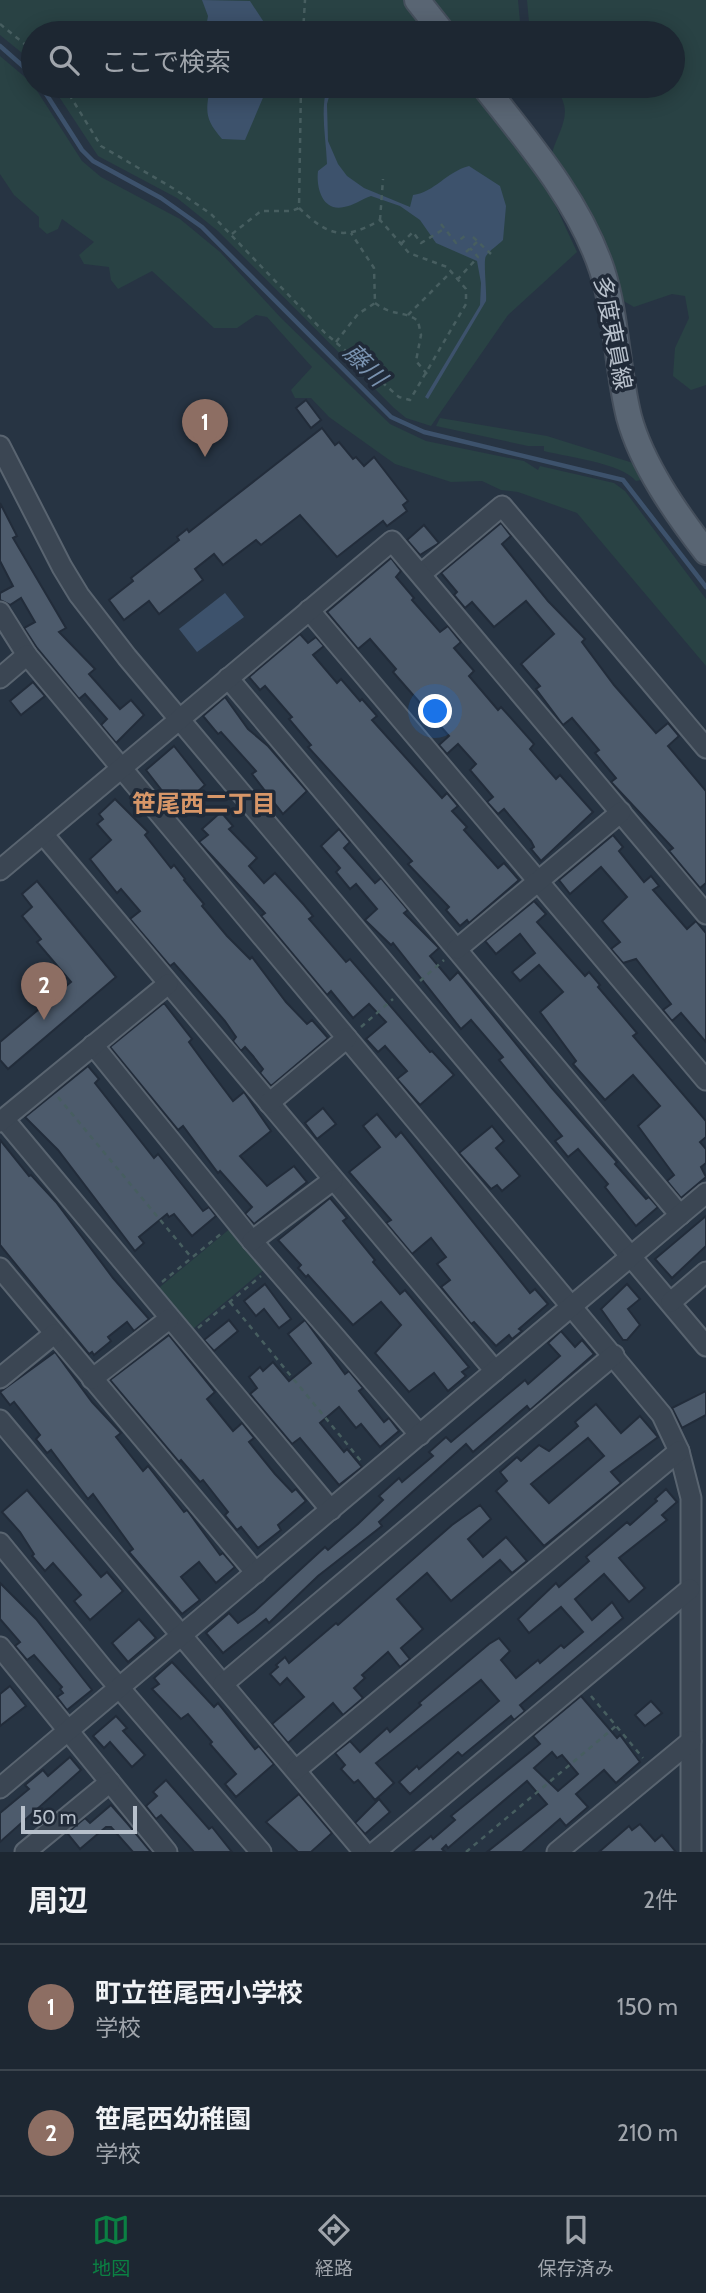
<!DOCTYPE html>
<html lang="ja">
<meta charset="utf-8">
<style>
:root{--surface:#1d2732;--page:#252f3a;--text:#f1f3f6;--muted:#a0a5ac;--line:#3b444d;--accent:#0b8043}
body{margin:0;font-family:Cabin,"Noto Sans JP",sans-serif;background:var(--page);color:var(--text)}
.scale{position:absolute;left:21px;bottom:18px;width:116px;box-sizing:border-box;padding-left:7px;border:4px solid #b8c1cc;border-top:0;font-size:19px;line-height:24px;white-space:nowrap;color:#b8c1cc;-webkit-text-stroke:5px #202a38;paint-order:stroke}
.you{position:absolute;left:436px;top:712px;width:24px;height:24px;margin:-18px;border:5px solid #fff;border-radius:50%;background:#1a73e8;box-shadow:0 0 0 10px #1a73e833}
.badge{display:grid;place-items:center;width:46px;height:46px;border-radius:50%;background:var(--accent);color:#fff;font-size:23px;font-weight:700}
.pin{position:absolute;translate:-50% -58px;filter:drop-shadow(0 2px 4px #0008)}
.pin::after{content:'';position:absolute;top:37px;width:24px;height:21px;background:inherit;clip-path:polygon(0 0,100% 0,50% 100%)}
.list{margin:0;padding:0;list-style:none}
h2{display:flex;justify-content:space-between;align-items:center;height:91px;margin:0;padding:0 28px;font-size:30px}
h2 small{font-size:23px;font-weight:400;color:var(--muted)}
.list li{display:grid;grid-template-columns:46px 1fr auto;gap:21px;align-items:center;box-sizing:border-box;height:126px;padding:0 28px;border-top:2px solid var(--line)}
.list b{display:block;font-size:26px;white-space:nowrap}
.list p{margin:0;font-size:23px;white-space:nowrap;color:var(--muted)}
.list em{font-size:23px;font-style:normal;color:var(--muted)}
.icon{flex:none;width:38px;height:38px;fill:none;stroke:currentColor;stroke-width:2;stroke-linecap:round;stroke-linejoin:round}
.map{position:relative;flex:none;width:706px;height:1852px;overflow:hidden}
.search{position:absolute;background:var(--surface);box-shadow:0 4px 18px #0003;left:21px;right:21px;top:21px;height:77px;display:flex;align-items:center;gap:18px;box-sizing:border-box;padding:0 24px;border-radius:38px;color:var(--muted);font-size:26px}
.sheet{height:343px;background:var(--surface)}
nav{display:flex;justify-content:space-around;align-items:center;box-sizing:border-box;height:98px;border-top:2px solid var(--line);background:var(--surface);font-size:19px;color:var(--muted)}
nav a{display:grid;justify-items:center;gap:4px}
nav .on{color:var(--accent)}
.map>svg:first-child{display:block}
</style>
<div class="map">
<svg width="706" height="1852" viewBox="0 0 706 1852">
<rect width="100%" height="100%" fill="#273443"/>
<g fill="#294244">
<polygon points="0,0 405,0 431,33 33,33 33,62 0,35"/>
<polygon points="430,0 518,0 521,33 457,33"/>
<path d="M527,0H706V385L691,390L673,376L675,348L689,318L685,296L672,294L634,307L620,299L606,245L552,153C560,127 576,111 553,86H673V33H530Z"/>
<polygon points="0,56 32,83 82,161 101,177 180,219 220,252 281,318 390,424 426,441 524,461 538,470 540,466 614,483 625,491 706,599 706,666 577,513 518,492 501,490 482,481 451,482 395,464 329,417 311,398 295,398 291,390 312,367 267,317 256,315 237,328 214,328 152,271 118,289 111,280 109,267 84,264 79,255 94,242 62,219 58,229 47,234 39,227 39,217 14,195 0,174"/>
<polygon points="52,86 471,86 545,183 577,252 508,315 431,426 406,418 394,408 218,231 177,198 98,156"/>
<path d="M440,418L547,436L630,462L638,467L641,480L636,481C621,463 568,457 544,451V446H528L436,426Z"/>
<polygon points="232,1227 266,1268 188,1333 154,1292"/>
</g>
<g fill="#3d526c">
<polygon points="202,0 250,1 271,33 205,33 208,16"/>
<path d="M210,86H268L245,140L222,139C204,118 206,112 210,86Z"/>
<path d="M327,86H332L327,104L328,141L338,164L347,176L364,188L410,207L413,195C435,192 446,172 469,166L500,186L506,206L503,240C498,245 490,250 486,256C483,260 487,292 486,301L428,399L425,397L480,305L481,283L477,261L436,243L420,220L400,206L371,196C362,199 353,206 344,207C322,212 316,187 318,171L327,164C326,137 320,113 327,86Z"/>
<polygon points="225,593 244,617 197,652 179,629"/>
</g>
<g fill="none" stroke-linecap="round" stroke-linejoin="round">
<g stroke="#3d526c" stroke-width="4.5">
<polyline points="0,46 33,75"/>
<polyline points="41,86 82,150 93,161 161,198 202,227 391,417 424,432 623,480 706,587"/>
</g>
</g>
<g fill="#4d5b6c" stroke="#222c3a" stroke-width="2" fill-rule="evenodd">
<polygon points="306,400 321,420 311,428 296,408"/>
<polygon points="322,428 335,445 339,442 353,459 356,457 364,466 374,457 408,501 403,505 407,511 387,526 383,521 337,557 300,515 261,545 256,540 223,565 214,554 195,569 203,580 159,614 149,601 124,620 109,600 133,581 131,578 179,540 177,537 187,529 189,532"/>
<polygon points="0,503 17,536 13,538 66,628 59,632 95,669 89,674 120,709 131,700 144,715 116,743 101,725 107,719 85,694 79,699 37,648 24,628 35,622 21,598 10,605 0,600 0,593 13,586 0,561"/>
<polygon points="501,523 511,536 502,544 548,601 585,639 582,642 614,685 656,733 668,723 679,736 668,746 706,791 706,883 700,888 669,851 673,848 611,782 616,778 595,753 599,750 572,718 563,725 536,689 540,686 521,664 554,634 526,601 494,627 472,602 465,608 454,595 457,592 441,573"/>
<polygon points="424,525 439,543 420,555 407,540"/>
<polygon points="391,558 401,571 396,577 414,598 412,600 440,632 448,626 461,642 454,648 474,671 469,676 498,710 501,707 534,744 530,749 556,779 560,775 593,812 541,861 531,849 534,847 531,841 504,809 498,814 487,802 493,797 470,770 476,764 458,744 447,754 439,745 449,736 393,672 396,669 370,639 358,649 327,612"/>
<polygon points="300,634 308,643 316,637 324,646 313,655 337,683 341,679 360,701 362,699 377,716 372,720 442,798 447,793 458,806 452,811 467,827 464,830 498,868 504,863 519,880 469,923 467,920 460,926 446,910 449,907 408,864 412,861 308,747 311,745 289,719 292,717 265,686 260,690 249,677"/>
<polygon points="33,682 45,696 21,715 10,701"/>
<polygon points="225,697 248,729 268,746 307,791 283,814 252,774 256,771 221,732 218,734 203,716"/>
<polygon points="174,746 205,785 177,810 146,770"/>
<polygon points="115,799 148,832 145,835 171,868 174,865 185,879 184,880 204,904 202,906 227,936 250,959 252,957 286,1002 307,1024 312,1020 328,1038 271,1086 260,1073 263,1069 253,1056 245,1047 241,1051 233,1041 236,1037 225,1021 174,963 170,966 130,919 140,911 121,889 117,893 90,859 111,840 97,824 103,819 99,814"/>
<polygon points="221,812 233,826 229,829 257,858 249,866 264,883 275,873 304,905 313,916 309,919 346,962 350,959 430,1052 432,1051 454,1075 420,1105 397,1079 407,1071 385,1046 378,1052 366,1039 386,1022 369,1004 353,1018 331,991 327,995 261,916 265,913 199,842 208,835 202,829"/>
<polygon points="339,829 350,842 344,848 375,883 381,878 408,910 404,913 439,948 430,956 450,980 458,972 551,1087 617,1162 615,1164 646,1199 649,1197 658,1207 636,1226 605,1187 608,1184 578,1149 568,1157 555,1141 562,1136 499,1060 503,1057 471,1020 461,1029 393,943 391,945 365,920 377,909 356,884 350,889 336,872 340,868 321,846"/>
<polygon points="613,835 623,847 619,851 644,882 651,876 659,886 653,890 687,929 696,921 706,933 706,1042 681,1013 672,1021 663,1010 671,1004 636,959 623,963 611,949 620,942 602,921 627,897 601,867 570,894 559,880"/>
<polygon points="37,881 116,977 8,1069 0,1060 0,1042 71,982 37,942 41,939 22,916 32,907 22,894"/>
<polygon points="534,901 546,914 537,922 585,976 589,972 600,985 598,987 637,1033 633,1036 706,1121 706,1137 700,1142 706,1149 706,1163 701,1167 706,1177 681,1198 667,1181 674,1175 638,1126 660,1106 633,1075 605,1100 573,1064 576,1061 540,1012 563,992 539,965 520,981 512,972 535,953 520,934 496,954 485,941"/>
<polygon points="164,1003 192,1039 189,1042 205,1064 233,1101 244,1092 271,1131 240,1156 267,1186 294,1166 307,1182 254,1224 245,1214 252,1207 220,1171 218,1173 183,1126 178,1130 110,1047"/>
<polygon points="88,1066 99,1079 95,1083 154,1158 158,1154 203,1211 209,1207 216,1216 192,1236 174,1214 169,1217 167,1214 139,1237 144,1243 135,1251 58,1150 25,1117"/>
<polygon points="323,1108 336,1124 317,1139 305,1123"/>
<polygon points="377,1114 396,1137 401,1132 530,1293 535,1289 548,1304 519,1329 522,1331 512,1339 509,1335 496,1346 474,1322 471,1324 441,1287 450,1280 437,1264 446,1257 431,1238 412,1254 386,1223 391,1220 349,1172 380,1147 363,1126"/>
<polygon points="492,1126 504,1141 496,1148 520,1176 502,1191 497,1185 491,1189 459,1153"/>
<polygon points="0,1140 29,1176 31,1175 56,1202 113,1278 149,1319 134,1331 127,1322 108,1337 111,1341 94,1355 92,1352 89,1354 0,1245"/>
<polygon points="330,1198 347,1218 343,1221 375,1260 373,1262 400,1294 405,1290 469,1367 462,1372 466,1376 448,1391 434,1373 409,1392 375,1353 401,1325 381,1302 353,1325 308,1275 306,1277 298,1268 301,1265 278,1240"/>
<polygon points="706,1216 706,1246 672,1278 655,1259"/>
<polygon points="265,1284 291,1319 279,1328 264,1309 256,1316 244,1301"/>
<polygon points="627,1284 640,1299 628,1309 640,1325 627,1340 623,1340 601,1309"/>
<polygon points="229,1320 238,1331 214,1351 204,1340"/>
<polygon points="305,1320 345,1374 349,1371 363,1388 359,1391 384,1422 389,1418 399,1431 380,1447 361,1424 356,1428 339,1407 320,1423 344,1452 347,1449 362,1467 339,1485 300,1438 292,1444 250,1394 257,1388 249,1377 260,1367 263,1371 273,1362 289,1381 311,1363 288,1334"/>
<polygon points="561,1331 575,1347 582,1340 594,1354 530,1410 527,1406 473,1452 466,1444 379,1522 382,1526 318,1576 269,1623 266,1619 223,1653 206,1633 229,1613 238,1623 254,1612 325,1547 328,1550 358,1524 383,1500 379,1496 399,1478 402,1482 433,1456 429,1452 446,1437 451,1442 525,1380 528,1384 560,1356 548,1343"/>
<polygon points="169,1335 215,1392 207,1399 233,1431 242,1423 254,1438 249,1442 275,1474 292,1492 296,1489 306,1501 278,1525 281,1530 258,1548 241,1527 237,1530 225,1515 228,1512 203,1480 200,1482 181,1460 179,1462 110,1380"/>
<polygon points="55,1352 92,1402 121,1433 116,1437 143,1471 148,1466 184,1512 187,1510 220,1555 223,1553 235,1567 216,1583 199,1562 181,1577 200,1600 182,1614 129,1552 133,1549 93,1494 88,1499 51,1450 47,1453 36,1439 40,1435 14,1402 10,1405 0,1392"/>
<polygon points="706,1391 706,1415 682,1428 672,1408"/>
<path d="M596,1404L621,1433L640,1416L658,1437L611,1472L621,1483L544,1546L496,1491L507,1481L500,1472L517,1457L521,1461L539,1445L549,1451L578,1426L575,1422ZM588,1438L604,1456L549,1503L531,1484Z"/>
<polygon points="666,1489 677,1502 662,1515 667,1520 619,1558 645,1588 629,1602 604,1574 575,1599 592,1620 612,1602 623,1618 520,1705 525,1711 514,1720 511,1716 462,1756 458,1752 410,1794 399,1782 417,1766 419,1769 499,1701 481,1680 376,1763 394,1783 375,1800 358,1780 354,1783 341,1769 345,1765 335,1753 350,1741 360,1752 387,1728 390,1732 421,1705 419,1703 489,1644 499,1638 510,1651 501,1660 516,1678 538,1660 540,1663 561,1645 564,1648 583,1632 561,1607 529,1633 518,1619 556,1583 559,1587 589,1561 586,1557 606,1540 627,1522 630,1525 657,1501 655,1499"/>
<polygon points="27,1490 101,1577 107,1572 123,1591 90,1620 74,1601 81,1595 53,1563 45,1571 32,1556 34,1554 20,1532 2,1512"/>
<polygon points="480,1505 491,1519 468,1539 483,1557 506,1537 527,1561 512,1573 500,1560 451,1601 427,1573 397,1599 423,1629 401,1648 410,1659 400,1667 388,1652 362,1675 365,1678 354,1688 363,1698 343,1715 333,1703 288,1743 272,1724 304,1697 287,1678 280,1685 270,1674 278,1667 276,1665 285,1657 289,1663 336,1623 338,1625 452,1525"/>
<polygon points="0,1583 36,1619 92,1690 67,1710 57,1697 63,1693 60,1689 62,1687 34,1655 27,1660 15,1646 20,1642 0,1619"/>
<polygon points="139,1619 156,1638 128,1662 112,1643"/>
<polygon points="172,1662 214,1707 218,1703 255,1749 259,1746 274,1764 236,1797 225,1784 236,1774 210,1744 212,1742 188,1714 181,1719 152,1689 159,1684 154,1678"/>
<polygon points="10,1686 26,1706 0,1726 0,1694"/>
<path d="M581,1696L617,1738L620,1735L640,1762L616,1783L604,1770L576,1794L588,1807L566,1826L560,1819L522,1852H487L547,1804L527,1781L448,1848L446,1845L442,1849L445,1852H412L431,1836L433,1839L455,1820L451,1816L540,1744L533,1736ZM552,1752L557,1758L562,1755L578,1774L558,1791L534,1768Z"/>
<polygon points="651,1701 662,1713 645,1726 635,1715"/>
<polygon points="116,1716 127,1728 123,1731 145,1755 132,1767 110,1742 104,1748 93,1736"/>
<polygon points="70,1757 81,1770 0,1842 0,1813 29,1789 25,1785 43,1770 48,1776"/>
<polygon points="166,1780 209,1829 212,1827 232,1852 194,1852 161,1815 156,1819 146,1806 157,1796 153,1792"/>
<polygon points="299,1794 332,1833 311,1852 298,1852 266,1822"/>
<polygon points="379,1799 390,1812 365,1834 355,1823"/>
<polygon points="111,1805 127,1823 151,1852 133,1852 111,1827 106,1827 80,1849 67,1833 85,1818 90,1823"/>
<polygon points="640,1824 655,1841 662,1835 676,1852 599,1852 629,1826 632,1830"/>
</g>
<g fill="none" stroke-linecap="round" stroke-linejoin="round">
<defs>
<g id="minor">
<polyline points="0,446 62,567 79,595 127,657 706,1346"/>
<polyline points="421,574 502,506 706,748"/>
<polyline points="309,610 706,1080"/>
<polyline points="0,612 27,655"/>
<polyline points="0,678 27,655 662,1415 679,1451 691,1498 691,1852"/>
<polyline points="228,678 680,1215"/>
<polyline points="43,834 495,1371"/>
<polyline points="0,870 392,541 706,914"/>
<polyline points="457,949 621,812"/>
<polyline points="93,1045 252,1241 420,1435"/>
<polyline points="269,1103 347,1038"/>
<polyline points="4,1119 331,1510"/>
<polyline points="0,1122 168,984"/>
<polyline points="252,1241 333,1180"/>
<polyline points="0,1268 256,1573"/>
<polyline points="671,1302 706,1272"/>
<polyline points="0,1378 54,1334"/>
<polyline points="92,1379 169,1319"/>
<polyline points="0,1420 364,1852"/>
<polyline points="0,1543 104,1670 261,1852"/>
<polyline points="0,1647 167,1852"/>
<polyline points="223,1684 614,1355"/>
<polyline points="296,1770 679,1451"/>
<polyline points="0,1788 706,1193"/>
<polyline points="25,1852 110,1782"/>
<polyline points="375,1852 690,1589"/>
<polyline points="557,1852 691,1741"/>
</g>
<g id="major">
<polyline points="417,0 443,33"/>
<path d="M484,86C528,142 579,201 602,270C617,317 617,369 629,417C642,465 676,513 706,552"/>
</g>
</defs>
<use href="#minor" stroke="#596470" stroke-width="23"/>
<use href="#major" stroke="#454f5c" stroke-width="28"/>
<g stroke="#475e60" stroke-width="2.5" stroke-dasharray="5 5" stroke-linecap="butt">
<polyline points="0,24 33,51"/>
<polyline points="303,33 305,0"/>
<path d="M64,86L101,146L176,190L211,214L325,333L399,397L410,400L466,304V289L447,267L409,253L380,220C344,241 328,236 299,208L301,86"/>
<polyline points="380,220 383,179"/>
<polyline points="441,224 456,243 466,235"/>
<polyline points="232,234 261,211 292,211 299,208"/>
<polyline points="473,237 491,254"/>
<polyline points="401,244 413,232 421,243 444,229"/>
<polyline points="466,252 477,242"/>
<polyline points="457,280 478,257 470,248"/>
<path d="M375,303C393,317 404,310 418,321L421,335L416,361L427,374"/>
<polyline points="408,315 451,272"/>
<polyline points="336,342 358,314 375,303 374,268 351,233"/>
<polyline points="420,981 444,960"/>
<polyline points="361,1027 393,999"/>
<polyline points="58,1097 191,1257"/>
<polyline points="162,1282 222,1233"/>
<polyline points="230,1302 361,1461"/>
<polyline points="198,1328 261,1276"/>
<polyline points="591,1696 643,1758"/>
<polyline points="466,1852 616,1726"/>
</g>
<use href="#minor" stroke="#3b4653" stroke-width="19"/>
<use href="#major" stroke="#596573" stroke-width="24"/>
</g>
<g text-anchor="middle" stroke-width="7" stroke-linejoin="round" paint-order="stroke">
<g font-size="23" fill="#b8c1cc" stroke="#202a38">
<text transform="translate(613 333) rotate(79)" y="8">多度東員線</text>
</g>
<g font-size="24" font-style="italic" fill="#7992af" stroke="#202a38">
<text transform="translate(365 365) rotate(45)" y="8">藤川</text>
</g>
<g font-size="24" font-weight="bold" fill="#d79668" stroke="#202a38">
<text x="204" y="812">笹尾西二丁目</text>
</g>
</g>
</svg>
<div class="scale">50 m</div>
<div class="you"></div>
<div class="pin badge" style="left:205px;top:457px;background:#8d6e63">1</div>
<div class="pin badge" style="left:44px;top:1020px;background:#8d6e63">2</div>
<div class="search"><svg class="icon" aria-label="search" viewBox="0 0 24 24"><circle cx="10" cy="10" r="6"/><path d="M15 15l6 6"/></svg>ここで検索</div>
</div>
<section class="sheet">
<h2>周辺<small>2件</small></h2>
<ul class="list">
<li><span class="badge" style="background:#8d6e63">1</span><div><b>町立笹尾西小学校</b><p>学校</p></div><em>150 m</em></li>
<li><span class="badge" style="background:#8d6e63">2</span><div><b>笹尾西幼稚園</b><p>学校</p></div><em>210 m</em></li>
</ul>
</section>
<nav>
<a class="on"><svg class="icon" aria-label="map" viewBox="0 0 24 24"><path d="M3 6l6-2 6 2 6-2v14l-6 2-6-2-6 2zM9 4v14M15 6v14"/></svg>地図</a>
<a><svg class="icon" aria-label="directions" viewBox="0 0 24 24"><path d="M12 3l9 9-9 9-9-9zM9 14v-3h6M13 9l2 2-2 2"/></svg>経路</a>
<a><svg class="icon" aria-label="saved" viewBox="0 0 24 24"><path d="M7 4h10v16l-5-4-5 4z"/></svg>保存済み</a>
</nav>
